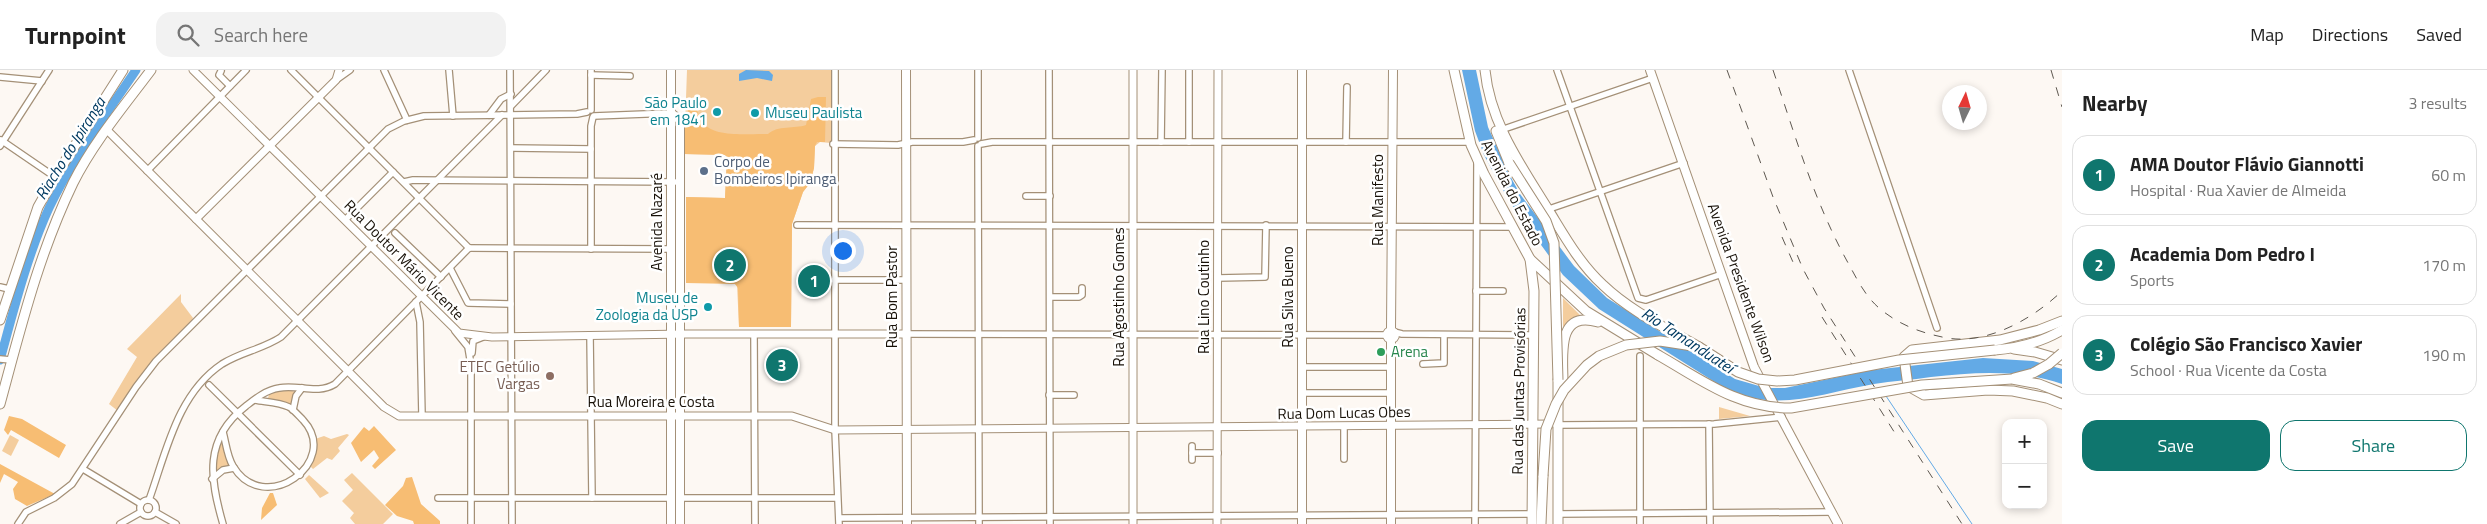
<!DOCTYPE html>
<meta charset="utf-8">
<style>
:root{--surface:#fff;--page:#f2f2f2;--text:#222;--muted:#767676;--line:#e0e0e0;--accent:#0f766e}
body{margin:0;font-family:"Titillium Web",sans-serif;background:var(--page);color:var(--text)}
.controls{position:absolute;right:15px;bottom:15px;display:grid;overflow:hidden;border-radius:10px;box-shadow:0 2px 8px #0003}
.controls button{width:45px;height:45px;display:grid;place-items:center;padding:0;border:0;border-bottom:1px solid var(--line);background:var(--surface);color:var(--text);font:25px sans-serif}
.compass{position:absolute;left:1942px;top:15px;width:45px;height:45px;border-radius:50%;background:var(--surface);box-shadow:0 2px 8px #0003;rotate:5deg}
.you{position:absolute;left:842px;top:180px;width:18px;height:18px;margin:-12px;border:4px solid #fff;border-radius:50%;background:#1a73e8;box-shadow:0 0 0 8px #1a73e833}
.badge{display:grid;place-items:center;width:32px;height:32px;border-radius:50%;background:var(--accent);color:#fff;font-size:16px;font-weight:700}
.pin{position:absolute;translate:-50% -50%;border:2px solid #fff;box-shadow:0 1px 5px #0006}
.list{margin:0;padding:0;list-style:none}
h2{display:flex;justify-content:space-between;align-items:center;height:65px;margin:0;padding:0 20px;font-size:21px}
h2 small{font-size:16px;font-weight:400;color:var(--muted)}
.list li{display:grid;grid-template-columns:32px 1fr auto;gap:15px;align-items:center;box-sizing:border-box;height:80px;margin:0 10px 10px;padding:0 10px;border:1px solid var(--line);border-radius:15px}
.list b{display:block;font-size:19px;white-space:nowrap}
.list p{margin:0;font-size:16px;white-space:nowrap;color:var(--muted)}
.list em{font-size:16px;font-style:normal;color:var(--muted)}
.actions{display:flex;gap:10px;padding:15px 20px}
.actions a{flex:1;padding:11px 0;border:1px solid var(--accent);border-radius:15px;text-align:center;font-size:18px;color:var(--accent)}
.actions .main{background:var(--accent);color:#fff}
.icon{flex:none;width:28px;height:28px;fill:none;stroke:currentColor;stroke-width:2;stroke-linecap:round;stroke-linejoin:round}
.map{position:relative;flex:none;width:2062px;height:454px;overflow:hidden}
header{display:flex;align-items:center;gap:30px;box-sizing:border-box;height:70px;padding:0 25px;background:var(--surface);border-bottom:1px solid var(--line)}
header strong{font-size:24px}
nav{display:flex;gap:28px;margin-inline-start:auto;font-size:18px}
.search{width:350px;height:45px;background:var(--page);display:flex;align-items:center;gap:12px;box-sizing:border-box;padding:0 18px;border-radius:15px;color:var(--muted);font-size:19px}
main{display:flex}
aside{flex:1;background:var(--surface)}
.map>svg:first-child{display:block}
</style>
<header>
<strong>Turnpoint</strong>
<div class="search"><svg class="icon" aria-label="search" viewBox="0 0 24 24"><circle cx="10" cy="10" r="6"/><path d="M15 15l6 6"/></svg>Search here</div>
<nav><a>Map</a><a>Directions</a><a>Saved</a></nav>
</header>
<main>
<div class="map">
<svg width="2062" height="454" viewBox="0 0 2062 454">
<rect width="100%" height="100%" fill="#fdf8f3"/>
<g fill="#f4cd9d">
<polygon points="687,0 833,0 831,73 820,72 815,76 814,98 810,113 803,122 792,154 791,257 739,257 737,215 733,213 686,127 725,128 727,87 725,85 684,84"/>
<polygon points="674,117 676,117 677,255 674,255"/>
<polygon points="181,224 181,232 193,248 188,257 156,288 118,341 109,334 137,287 127,279"/>
<polygon points="1563,228 1581,246 1571,250 1563,257"/>
<polygon points="285,320 298,322 292,338 267,330 270,323"/>
<polygon points="1719,337 1750,346 1719,349"/>
<polygon points="347,364 349,365 338,378 340,381 332,390 327,388 313,399 309,395 315,369 324,366 331,369"/>
<polygon points="10,365 19,370 11,386 2,381"/>
<polygon points="222,371 225,373 231,396 222,399 214,405 215,389"/>
<polygon points="352,403 393,444 383,454 355,454 350,448 354,443 342,431 353,420 344,410"/>
<polygon points="309,405 329,423 320,428 305,409"/>
</g>
<g fill="#f7bd73">
<path d="M818,27H826L825,72H817L815,76L814,98L810,113L803,122L792,154L791,257H739L738,218L735,214L686,213V127L725,128L727,87L725,85L684,84L686,34H693C699,42 698,46 702,51C713,69 750,63 768,64C778,55 794,59 806,55L811,29Z"/>
<polygon points="9,346 22,349 66,375 59,388 11,360 8,365 4,360"/>
<polygon points="374,356 396,380 375,399 372,396 379,388 374,380 361,392 351,373 364,357 369,361"/>
<polygon points="0,394 55,424 27,436 15,429 13,419 18,412 4,404 0,413"/>
<polygon points="412,407 421,434 440,451 440,454 414,454 413,451 397,446 385,435 403,416 406,408"/>
<polygon points="270,423 273,423 277,435 261,450 262,438"/>
</g>
<g fill="#63aae6">
<polygon points="746,0 769,1 773,5 772,11 757,8 739,11 739,4"/>
<path d="M1462,0H1476L1488,57L1508,102L1520,124L1574,196L1607,228L1735,309L1766,318H1785L1872,300L1983,288L2033,291L2062,299V314C2018,299 1976,302 1931,307C1912,310 1892,311 1874,314C1822,323 1781,342 1729,321L1599,239L1563,205L1509,131L1484,85L1475,61Z"/>
</g>
<g fill="none" stroke-linecap="round" stroke-linejoin="round">
<polyline stroke="#63aae6" stroke-width="1" points="1886,326 1972,454"/>
<path stroke="#63aae6" stroke-width="9" d="M0,290C14,239 27,186 49,138C72,89 106,45 136,0"/>
<defs>
<g id="minor">
<polyline points="291,0 469,178"/>
<polyline points="384,0 407,50"/>
<polyline points="449,0 453,46"/>
<polyline points="510,0 512,454"/>
<polyline points="591,0 591,40"/>
<polyline points="835,0 835,360 839,454"/>
<polyline points="978,0 978,68"/>
<polyline points="1049,0 1050,454"/>
<polyline points="1557,0 1638,228 1646,230 1722,204"/>
<polyline points="1849,0 1937,258"/>
<polyline points="221,1 219,5 230,16"/>
<polyline points="591,5 630,6"/>
<polyline points="0,7 42,11"/>
<polyline points="336,10 350,0"/>
<polyline points="511,36 546,0"/>
<polyline points="489,45 501,29 511,24"/>
<polyline points="594,46 671,43"/>
<polyline points="1501,60 1653,8"/>
<polyline points="1,70 55,107"/>
<polyline points="1161,72 1162,0"/>
<polyline points="1189,72 1189,0"/>
<polyline points="1346,72 1347,17"/>
<polyline points="833,74 898,75 912,72 963,72 974,70"/>
<polyline points="981,74 992,72 1470,72"/>
<polyline points="0,76 49,0"/>
<polyline points="978,76 979,454"/>
<polyline points="512,78 591,79"/>
<polyline points="147,101 246,0"/>
<polyline points="404,112 413,110 675,112"/>
<polyline points="1026,126 1050,126"/>
<polyline points="1549,139 1684,93"/>
<polyline points="345,150 393,102"/>
<polyline points="797,155 1513,157"/>
<polyline points="395,163 441,207"/>
<polyline points="469,178 671,179"/>
<polyline points="591,179 591,56 593,47"/>
<polyline points="450,198 468,233 511,234"/>
<polyline points="1218,208 1265,207 1266,155"/>
<polyline points="834,210 906,210"/>
<polyline points="0,217 9,219"/>
<polyline points="1476,221 1503,221"/>
<polyline points="1050,227 1079,227 1082,225 1082,218"/>
<polyline points="416,232 420,252 422,346"/>
<polyline points="455,261 468,277 471,295 471,454"/>
<polyline points="1394,262 1402,264 1534,265"/>
<polyline points="754,264 755,454"/>
<polyline points="906,264 1387,265"/>
<polyline points="590,265 592,428"/>
<polyline points="472,283 473,271 483,267"/>
<polyline points="1640,286 1640,454"/>
<polyline points="0,289 11,290"/>
<polyline points="1423,294 1444,293 1444,265"/>
<polyline points="1302,297 1391,297"/>
<polyline points="209,315 300,405"/>
<polyline points="1302,323 1391,323"/>
<polyline points="1049,325 1074,325"/>
<polyline points="293,340 296,326 302,318"/>
<polyline points="1709,354 1710,454"/>
<polyline points="1558,355 1714,354 1782,347"/>
<polyline points="1344,356 1344,389"/>
<path d="M223,362C226,373 227,386 233,396C264,448 342,392 303,350C299,346 294,340 289,337C279,332 266,332 255,330"/>
<polyline points="1192,383 1218,383"/>
<polyline points="1192,390 1192,376"/>
<polyline points="83,399 141,434"/>
<polyline points="212,409 223,400 234,398"/>
<polyline points="438,428 671,428"/>
<polyline points="680,428 837,428"/>
<path d="M149,430C166,383 177,324 222,294C241,282 263,279 281,267L502,45"/>
<circle cx="148" cy="438" r="8"/>
<polyline points="155,442 176,454"/>
<polyline points="1558,444 1831,442"/>
<polyline points="839,448 1532,444"/>
<polyline points="18,454 26,442 54,428 72,414 136,317 156,291 388,59 404,51 424,46 577,44 587,42"/>
<polyline points="120,454 141,442"/>
<path d="M223,454C210,409 203,369 246,336C255,329 266,320 279,318C298,314 317,325 335,314L469,178"/>
<polyline points="1475,454 1477,93"/>
</g>
<g id="tertiary">
<polyline points="193,0 459,263 492,267 687,264 906,264"/>
<polyline points="107,60 384,337 399,346 792,346 835,360 1551,354"/>
<polyline points="196,149 336,10 339,0"/>
<polyline points="1133,454 1133,0"/>
<polyline points="1217,454 1218,0"/>
</g>
<g id="secondary">
<polyline points="671,0 671,454"/>
<polyline points="906,0 907,454"/>
<polyline points="1650,0 1754,297 1838,454"/>
<polyline points="671,43 680,50 680,454"/>
<polyline points="1391,260 1393,0"/>
<circle cx="1391" cy="265" r="4"/>
<polyline points="1302,454 1302,0"/>
<polyline points="1391,454 1391,269"/>
</g>
<g id="primary">
<polyline points="0,250 38,137 55,107 123,0"/>
<path d="M0,334C21,257 38,186 73,113C93,73 124,36 151,0"/>
</g>
<g id="trunk">
<polyline points="1454,0 1471,75 1484,104 1530,189 1586,241 1658,285"/>
<path d="M1485,0C1490,53 1522,97 1549,141C1565,167 1580,194 1603,215C1630,241 1666,258 1699,277"/>
<polyline points="1496,61 1509,93"/>
<polyline points="1530,189 1534,221 1532,454"/>
<polyline points="2062,251 2039,260 2000,270 1912,280 1904,287 1908,316 1924,325 1988,320 2013,321 2047,328 2062,334"/>
<polyline points="2014,279 2035,282 2062,290"/>
<path d="M1995,280C2018,278 2042,272 2062,260"/>
<polyline points="2014,308 2033,303 2049,294"/>
<polyline points="2012,309 2039,314 2062,323"/>
<polyline points="1558,310 1558,454"/>
<path d="M1563,319C1564,292 1553,239 1598,252"/>
<polyline points="1541,454 1543,406"/>
</g>
</defs>
<use href="#minor" stroke="#a49077" stroke-width="8"/>
<use href="#tertiary" stroke="#a49077" stroke-width="9"/>
<use href="#secondary" stroke="#a49077" stroke-width="10"/>
<use href="#primary" stroke="#a49077" stroke-width="11"/>
<use href="#trunk" stroke="#a49077" stroke-width="11"/>
<use href="#minor" stroke="#fff" stroke-width="5.5"/>
<use href="#tertiary" stroke="#fff" stroke-width="7"/>
<use href="#secondary" stroke="#fff" stroke-width="8"/>
<use href="#primary" stroke="#fff" stroke-width="9"/>
<use href="#trunk" stroke="#fff" stroke-width="9"/>
<g stroke="#5e5850" stroke-width="1" stroke-dasharray="9 9" stroke-linecap="butt">
<polyline points="1727,0 1773,127 1803,199 1824,238 1962,454"/>
<path d="M1773,0C1795,65 1814,131 1847,191C1856,207 1864,225 1879,238C1899,255 1921,263 1947,268C1988,275 2034,248 2062,221"/>
<polyline points="2051,0 2062,37"/>
<polyline points="1782,167 1796,199"/>
<polyline points="1822,247 1898,368"/>
</g>
<defs>
<g id="trunk-bridge">
<polyline points="1509,93 1546,151 1554,173 1558,310"/>
<path d="M1658,285C1702,310 1737,338 1791,338L1922,315L2012,309"/>
<polyline points="2049,294 2062,283"/>
<polyline points="1543,406 1546,359 1556,334 1564,320 1587,295 1599,286 1626,275 1660,271 1699,277 1738,302 1758,309 1777,311 1795,310 1899,290 1995,280"/>
</g>
</defs>
<use href="#trunk-bridge" stroke="#a49077" stroke-width="11" stroke-linecap="butt"/>
<use href="#trunk-bridge" stroke="#fff" stroke-width="9"/>
</g>
<g fill="#0f9aa8" stroke="#fff" stroke-width="2">
<circle cx="717" cy="42" r="5"/>
<circle cx="755" cy="43" r="5"/>
<circle cx="708" cy="237" r="5"/>
</g>
<circle fill="#5c6f8a" stroke="#fff" stroke-width="2" cx="704" cy="101" r="5"/>
<circle fill="#2e9e5b" stroke="#fff" stroke-width="2" cx="1381" cy="282" r="5"/>
<circle fill="#8d6e63" stroke="#fff" stroke-width="2" cx="550" cy="306" r="5"/>
<g text-anchor="middle" stroke-width="5" stroke-linejoin="round" paint-order="stroke">
<g font-size="15" fill="#0d838f" stroke="#fff" text-anchor="end">
<text x="707" y="38">São Paulo<tspan x="707" dy="17">em 1841</tspan></text>
<text x="765" y="48" text-anchor="start">Museu Paulista</text>
<text x="698" y="233">Museu de<tspan x="698" dy="17">Zoologia da USP</tspan></text>
</g>
<g font-size="15" fill="#4e5e75" stroke="#fff" text-anchor="start">
<text x="714" y="97">Corpo de<tspan x="714" dy="17">Bombeiros Ipiranga</tspan></text>
</g>
<g font-size="15" fill="#181108" stroke="#fff">
<text transform="translate(1512 123) rotate(63)" y="5">Avenida do Estado</text>
<text transform="translate(1378 130) rotate(-90)" y="5">Rua Manifesto</text>
<text transform="translate(657 152) rotate(-90)" y="5">Avenida Nazaré</text>
<text transform="translate(404 190) rotate(45)" y="5">Rua Doutor Mário Vicente</text>
<text transform="translate(1741 213) rotate(70)" y="5">Avenida Presidente Wilson</text>
<text transform="translate(892 227) rotate(-90)" y="5">Rua Bom Pastor</text>
<text transform="translate(1119 227) rotate(-90)" y="5">Rua Agostinho Gomes</text>
<text transform="translate(1204 227) rotate(-90)" y="5">Rua Lino Coutinho</text>
<text transform="translate(1288 227) rotate(-90)" y="5">Rua Silva Bueno</text>
<text transform="translate(1519 321) rotate(-89)" y="5">Rua das Juntas Provisórias</text>
<text x="651" y="337">Rua Moreira e Costa</text>
<text transform="translate(1344 343) rotate(-1)" y="5">Rua Dom Lucas Obes</text>
</g>
<g font-size="15" fill="#27864d" stroke="#fff" text-anchor="start">
<text x="1391" y="287">Arena</text>
</g>
<g font-size="15" fill="#785e54" stroke="#fff" text-anchor="end">
<text x="540" y="302">ETEC Getúlio<tspan x="540" dy="17">Vargas</tspan></text>
</g>
<g font-size="16" font-style="italic" fill="#013a61" stroke="#fff">
<text transform="translate(70 78) rotate(-58)" y="6">Riacho do Ipiranga</text>
<text transform="translate(1688 270) rotate(33)" y="6">Rio Tamanduateí</text>
</g>
</g>
</svg>
<div class="controls">
<button>+</button>
<button>−</button>
</div>
<svg class="compass" viewBox="-18 -18 36 36"><path d="M0-13l5 13h-10z" fill="#e53935"/><path d="M0 13l5-13h-10z" fill="#767676"/></svg>
<div class="you"></div>
<div class="pin badge" style="left:814px;top:211px">1</div>
<div class="pin badge" style="left:730px;top:195px">2</div>
<div class="pin badge" style="left:782px;top:295px">3</div>
</div>
<aside>
<h2>Nearby<small>3 results</small></h2>
<ul class="list">
<li><span class="badge">1</span><div><b>AMA Doutor Flávio Giannotti</b><p>Hospital · Rua Xavier de Almeida</p></div><em>60 m</em></li>
<li><span class="badge">2</span><div><b>Academia Dom Pedro I</b><p>Sports</p></div><em>170 m</em></li>
<li><span class="badge">3</span><div><b>Colégio São Francisco Xavier</b><p>School · Rua Vicente da Costa</p></div><em>190 m</em></li>
</ul>
<div class="actions"><a class="main">Save</a><a>Share</a></div>
</aside>
</main>
